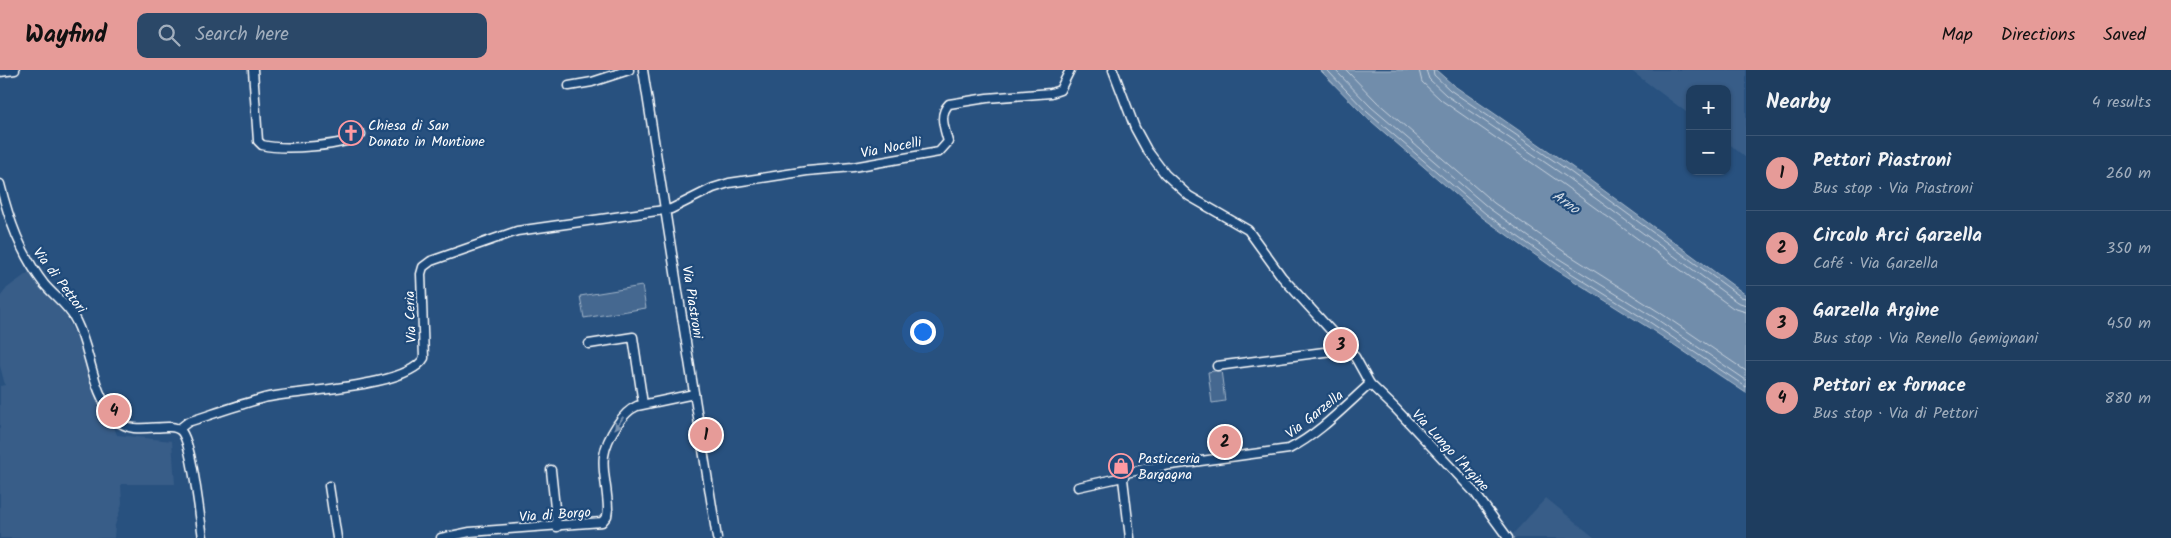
<!DOCTYPE html>
<meta charset="utf-8">
<style>
:root{--surface:#1e3d5f;--page:#2b4868;--text:#f1f3f6;--muted:#a1aebd;--line:#3c5674;--accent:#e69b98}
body{margin:0;font-family:Kalam,sans-serif;background:var(--page);color:var(--text)}
.controls{position:absolute;right:15px;top:15px;display:grid;overflow:hidden;border-radius:10px;box-shadow:0 1px 4px #0004}
.controls button{width:45px;height:45px;display:grid;place-items:center;padding:0;border:0;border-bottom:1px solid var(--line);background:var(--surface);color:var(--text);font:25px sans-serif}
.you{position:absolute;left:922px;top:261px;width:18px;height:18px;margin:-12px;border:4px solid #fff;border-radius:50%;background:#1a73e8;box-shadow:0 0 0 8px #1a73e833}
.badge{display:grid;place-items:center;width:32px;height:32px;border-radius:50%;background:var(--accent);color:#111;font-size:16px;font-weight:700}
.pin{position:absolute;translate:-50% -50%;border:2px solid #fff;box-shadow:0 1px 5px #0006}
.list{margin:0;padding:0;list-style:none}
h2{display:flex;justify-content:space-between;align-items:center;height:65px;margin:0;padding:0 20px;font-size:21px}
h2 small{font-size:16px;font-weight:400;color:var(--muted)}
.list li{display:grid;grid-template-columns:32px 1fr auto;gap:15px;align-items:center;box-sizing:border-box;height:75px;padding:0 20px;border-top:1px solid var(--line)}
.list b{display:block;font-size:19px;white-space:nowrap}
.list p{margin:0;font-size:16px;white-space:nowrap;color:var(--muted)}
.list em{font-size:16px;font-style:normal;color:var(--muted)}
.icon{flex:none;width:28px;height:28px;fill:none;stroke:currentColor;stroke-width:2;stroke-linecap:round;stroke-linejoin:round}
.map{position:relative;flex:none;width:1746px;height:468px;overflow:hidden}
header{display:flex;align-items:center;gap:30px;box-sizing:border-box;height:70px;padding:0 25px;background:var(--accent);color:#111}
header strong{font-size:24px}
nav{display:flex;gap:28px;margin-inline-start:auto;font-size:18px}
.search{width:350px;height:45px;background:var(--page);display:flex;align-items:center;gap:12px;box-sizing:border-box;padding:0 18px;border-radius:10px;color:var(--muted);font-size:19px}
main{display:flex}
aside{flex:1;background:var(--surface)}
.map>svg:first-child{display:block}
</style>
<header>
<strong>Wayfind</strong>
<div class="search"><svg class="icon" aria-label="search" viewBox="0 0 24 24"><circle cx="10" cy="10" r="6"/><path d="M15 15l6 6"/></svg>Search here</div>
<nav><a>Map</a><a>Directions</a><a>Saved</a></nav>
</header>
<main>
<div class="map">
<svg width="1746" height="468" viewBox="0 0 1746 468">
<rect width="100%" height="100%" fill="#28517f"/>
<filter id="ink" filterUnits="userSpaceOnUse"><feTurbulence type="fractalNoise" baseFrequency=".02" numOctaves="2"/><feDisplacementMap in="SourceGraphic" scale="10" xChannelSelector="R" yChannelSelector="G"/><feConvolveMatrix kernelMatrix="1 2 1 2 8 2 1 2 1" color-interpolation-filters="sRGB"/></filter>
<g filter="url(#ink)">
<g fill="#375d88">
<polygon points="1630,0 1746,0 1746,88 1727,72 1727,19 1690,19 1690,45"/>
<polygon points="29,202 64,242 90,296 117,365 172,371 175,414 121,414 122,434 115,455 114,468 0,468 0,316 5,315 0,296 0,227 7,218"/>
<polygon points="1546,428 1595,468 1512,468 1511,466"/>
</g>
<g fill="#446890" stroke="#a2b4c8">
<polygon points="642,216 646,238 584,248 580,226"/>
<polygon points="1221,300 1225,331 1212,333 1208,302"/>
</g>
<polygon fill="#718dab" stroke="#aabbcd" points="1320,0 1436,0 1453,15 1572,97 1746,225 1746,323 1649,258 1555,199 1483,148 1364,45"/>
<g fill="none" stroke-linecap="round" stroke-linejoin="round">
<g stroke="#c6d1dd" stroke-width="1">
<polyline points="1327,0 1367,42 1486,144 1558,195 1651,253 1746,317"/>
<polyline points="1335,0 1371,37 1490,139 1561,190 1655,248 1746,310"/>
<polyline points="1346,0 1377,32 1494,133 1566,183 1659,242 1746,301"/>
<polyline points="1419,0 1422,12 1441,30 1561,113 1733,238 1746,242"/>
<polyline points="1426,0 1429,9 1446,25 1565,106 1737,232 1746,235"/>
<polyline points="1433,0 1434,5 1450,20 1569,101 1741,227 1746,228"/>
</g>
<defs>
<g id="minor">
<path d="M253,0L258,71L262,75C282,80 346,77 361,64"/>
<polyline points="643,0 717,468"/>
<polyline points="1113,0 1135,58 1147,80 1165,104 1189,126 1248,160 1282,207 1355,287 1370,314 1396,339 1475,423 1508,468"/>
<polyline points="0,2 15,0"/>
<polyline points="569,16 592,12 629,0"/>
<path d="M0,114C9,150 21,184 44,214C55,227 69,236 76,251C92,283 91,322 116,349C133,369 169,349 181,361C192,372 200,448 203,468"/>
<polyline points="589,274 633,267 643,334"/>
<polyline points="1217,296 1347,279"/>
<path d="M179,359L188,352C213,344 238,335 264,328C298,320 407,318 424,288L421,204L423,197L431,191L517,161L671,139L713,118L729,113L807,101L853,97L939,82L948,72C945,59 938,45 949,34L987,28L1051,23L1060,20L1070,0"/>
<polyline points="551,400 557,457"/>
<polyline points="329,416 337,468"/>
<polyline points="1078,417 1123,407"/>
<path d="M441,468L470,462L602,452L607,446L608,439C607,402 594,390 617,355C622,347 628,340 637,336L694,324"/>
<path d="M1130,468L1123,409L1126,403L1149,398L1289,379C1319,364 1345,336 1370,314"/>
</g>
</defs>
<use href="#minor" stroke="#fff" stroke-width="11"/>
<use href="#minor" stroke="#1f4a7a" stroke-width="8"/>
</g>
<defs><path id="oneway-solid" d="M-6-.8H1V-3.2L6.5 0L1 3.2V.8H-6Z" transform="scale(1.25)"/></defs>
<use fill="#7992af" href="#oneway-solid" transform="translate(619 353) rotate(125)"/>
</g>
<defs>
<symbol id="church-ring" viewBox="-11 -11 22 22"><circle r="9.5" fill="#1f4a7a" stroke="#ff9aa2" stroke-width="1.5"/><path d="M-1.2-6h2.4v3.5h3.3v2.4h-3.3V6h-2.4V-.1h-3.3v-2.4h3.3Z" fill="#ff9aa2"/></symbol>
<symbol id="shop-ring" viewBox="-11 -11 22 22"><circle r="9.5" fill="#1f4a7a" stroke="#ff9aa2" stroke-width="1.5"/><path d="M-5-2.5h2.3a2.7 3.5 0 0 1 5.4 0H5L5.5 6h-11ZM-1.5-2.5h3a1.5 2.3 0 0 0-3 0Z" fill="#ff9aa2"/></symbol>
</defs>
<g fill-rule="evenodd">
<use href="#church-ring" x="337" y="49" width="28" height="28"/>
<use href="#shop-ring" x="1107" y="382" width="28" height="28"/>
</g>
<g text-anchor="middle" stroke-width="4.5" stroke-linejoin="round" paint-order="stroke">
<g font-size="14" fill="#fff" stroke="#1f4a7a" text-anchor="start">
<text x="368" y="60">Chiesa di San<tspan x="368" dy="16">Donato in Montione</tspan></text>
<text x="1138" y="393">Pasticceria<tspan x="1138" dy="16">Bargagna</tspan></text>
</g>
<g font-size="14" fill="#fff" stroke="#1f4a7a">
<text transform="translate(891 77) rotate(-11)" y="5">Via Nocelli</text>
<text transform="translate(60 210) rotate(53)" y="5">Via di Pettori</text>
<text transform="translate(693 232) rotate(81)" y="5">Via Piastroni</text>
<text transform="translate(410 247) rotate(-92)" y="5">Via Ceria</text>
<text transform="translate(1314 344) rotate(-38)" y="5">Via Garzella</text>
<text transform="translate(1451 380) rotate(47)" y="5">Via Lungo l'Argine</text>
<text transform="translate(555 444) rotate(-4)" y="5">Via di Borgo</text>
</g>
<g font-size="15" font-style="italic" fill="#d4dde6" stroke="#1f4a7a">
<text transform="translate(1566 132) rotate(35)" y="5">Arno</text>
</g>
</g>
</svg>
<div class="controls">
<button>+</button>
<button>−</button>
</div>
<div class="you"></div>
<div class="pin badge" style="left:706px;top:365px">1</div>
<div class="pin badge" style="left:1225px;top:372px">2</div>
<div class="pin badge" style="left:1341px;top:275px">3</div>
<div class="pin badge" style="left:114px;top:341px">4</div>
</div>
<aside>
<h2>Nearby<small>4 results</small></h2>
<ul class="list">
<li><span class="badge">1</span><div><b>Pettori Piastroni</b><p>Bus stop · Via Piastroni</p></div><em>260 m</em></li>
<li><span class="badge">2</span><div><b>Circolo Arci Garzella</b><p>Café · Via Garzella</p></div><em>350 m</em></li>
<li><span class="badge">3</span><div><b>Garzella Argine</b><p>Bus stop · Via Renello Gemignani</p></div><em>450 m</em></li>
<li><span class="badge">4</span><div><b>Pettori ex fornace</b><p>Bus stop · Via di Pettori</p></div><em>880 m</em></li>
</ul>
</aside>
</main>
